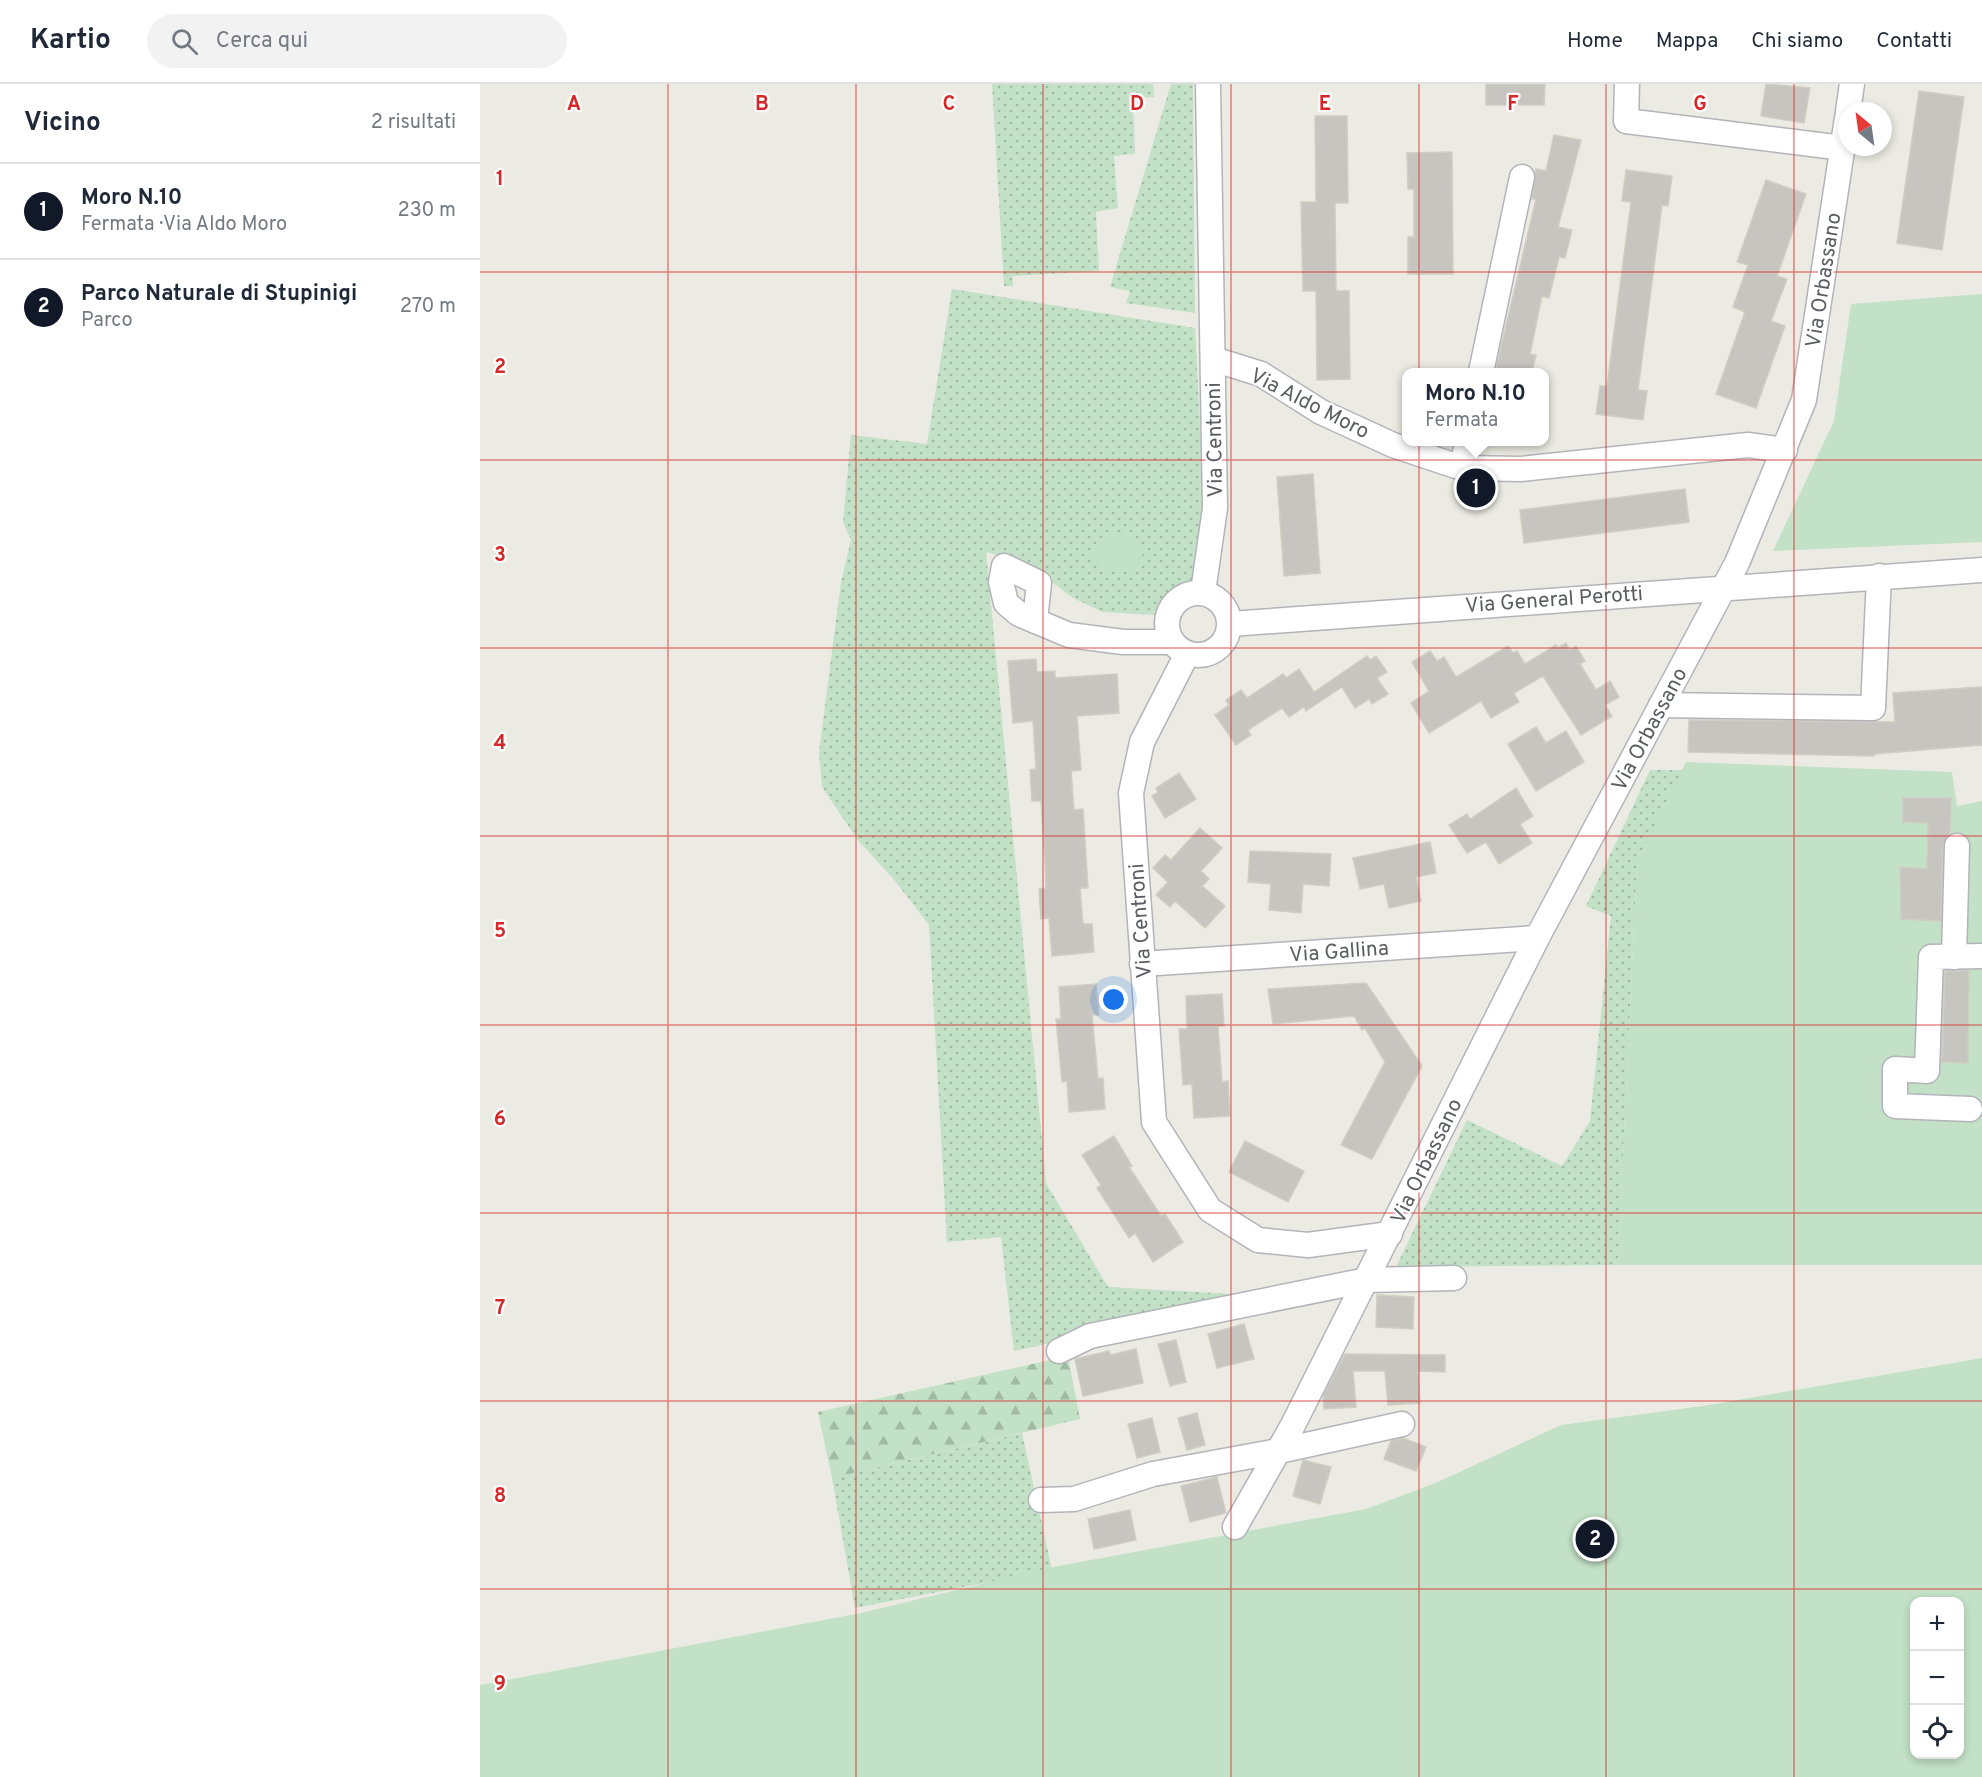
<!DOCTYPE html>
<html lang="it">
<meta charset="utf-8">
<style>
:root{--surface:#fff;--page:#f2f2f3;--text:#1f2937;--muted:#747a83;--line:#e0e1e3;--accent:#111827}
body{margin:0;font-family:Overpass,sans-serif;background:var(--page);color:var(--text)}
.controls{position:absolute;right:18px;bottom:18px;display:grid;overflow:hidden;border-radius:12px;box-shadow:0 3px 9px #0003}
.controls button{width:54px;height:54px;display:grid;place-items:center;padding:0;border:0;border-bottom:2px solid var(--line);background:var(--surface);color:var(--text);font:30px sans-serif}
.compass{position:absolute;left:1358px;top:18px;width:54px;height:54px;border-radius:50%;background:var(--surface);box-shadow:0 3px 9px #0003;rotate:331deg}
.you{position:absolute;left:634px;top:916px;width:21px;height:21px;margin:-15px;border:4px solid #fff;border-radius:50%;background:#1a73e8;box-shadow:0 0 0 9px #1a73e833}
.badge{display:grid;place-items:center;width:39px;height:39px;border-radius:50%;background:var(--accent);color:#fff;font-size:20px;font-weight:700}
.pin{position:absolute;translate:-50% -50%;border:3px solid #fff;box-shadow:0 2px 6px #0006}
.popup{position:absolute;left:922px;top:284px;width:147px;height:78px;box-sizing:border-box;display:grid;place-content:center;border-radius:12px;background:var(--surface);filter:drop-shadow(0 2px 4px #0005);font-size:20px;white-space:nowrap;color:var(--muted)}
.popup b{font-size:22px;color:var(--text)}
.popup::after{content:'';position:absolute;left:50%;top:100%;margin-left:-12px;border:12px solid transparent;border-top-color:var(--surface)}
.list{margin:0;padding:0;list-style:none}
h2{display:flex;justify-content:space-between;align-items:center;height:78px;margin:0;padding:0 24px;font-size:26px}
h2 small{font-size:20px;font-weight:400;color:var(--muted)}
.list li{display:grid;grid-template-columns:39px 1fr auto;gap:18px;align-items:center;box-sizing:border-box;height:96px;padding:0 24px;border-top:2px solid var(--line)}
.list b{display:block;font-size:22px;white-space:nowrap}
.list p{margin:0;font-size:20px;white-space:nowrap;color:var(--muted)}
.list em{font-size:20px;font-style:normal;color:var(--muted)}
.icon{flex:none;width:33px;height:33px;fill:none;stroke:currentColor;stroke-width:2;stroke-linecap:round;stroke-linejoin:round}
.map{position:relative;flex:none;width:1502px;height:1693px;overflow:hidden}
header{display:flex;align-items:center;gap:36px;box-sizing:border-box;height:84px;padding:0 30px;background:var(--surface);border-bottom:2px solid var(--line)}
header strong{font-size:28px}
nav{display:flex;gap:33px;margin-inline-start:auto;font-size:21px}
.search{width:420px;height:54px;background:var(--page);display:flex;align-items:center;gap:15px;box-sizing:border-box;padding:0 21px;border-radius:33px;color:var(--muted);font-size:22px}
main{display:flex}
aside{flex:1;background:var(--surface)}
.map>svg:first-child{display:block}
</style>
<header>
<strong>Kartio</strong>
<div class="search"><svg class="icon" aria-label="search" viewBox="0 0 24 24"><circle cx="10" cy="10" r="6"/><path d="M15 15l6 6"/></svg>Cerca qui</div>
<nav><a>Home</a><a>Mappa</a><a>Chi siamo</a><a>Contatti</a></nav>
</header>
<main>
<aside>
<h2>Vicino<small>2 risultati</small></h2>
<ul class="list">
<li><span class="badge">1</span><div><b>Moro N.10</b><p>Fermata · Via Aldo Moro</p></div><em>230 m</em></li>
<li><span class="badge">2</span><div><b>Parco Naturale di Stupinigi</b><p>Parco</p></div><em>270 m</em></li>
</ul>
</aside>
<div class="map">
<svg width="1502" height="1693" viewBox="0 0 1502 1693">
<defs>
<pattern id="grass-dots" width="8" height="8" patternUnits="userSpaceOnUse" patternTransform="scale(1.5)"><rect width="8" height="8" fill="#c2e1c6"/><path d="M2 2h.1M6 6h.1" fill="none" stroke="#a1baa4" stroke-width="1.8" stroke-linecap="round"/></pattern>
<pattern id="forest-firs" width="22" height="20" patternUnits="userSpaceOnUse" patternTransform="scale(1.5)"><rect width="22" height="20" fill="#c2e1c6"/><path d="M5 1l3.5 6h-7zM16 11l3.5 6h-7z" fill="#a1baa4"/></pattern>
</defs>
<rect width="100%" height="100%" fill="#ecebe3"/>
<g fill="url(#grass-dots)">
<polygon points="512,0 673,0 674,13 653,14 655,70 634,72 638,124 616,128 619,187 532,192 533,202 524,202"/>
<polygon points="691,0 713,0 715,229 646,219 650,207 630,203"/>
<path d="M472,205L715,244L725,438L712,499C695,505 679,512 675,531L623,528L593,514L547,479L506,468L566,1099L628,1203L788,1212L534,1267L521,1153L467,1158L449,841L416,798L377,755L342,703L339,668L361,498L371,456L363,438L371,351L447,360Z"/>
<polygon points="1170,686 1204,686 1157,778 1138,1181 916,1183 987,1036 1082,1082 1110,1037 1131,832 1106,822"/>
<polygon points="542,1349 572,1486 375,1524 352,1394"/>
</g>
<polygon fill="url(#forest-firs)" points="588,1272 600,1335 352,1394 338,1328"/>
<g fill="#c2e1c6" fill-rule="evenodd">
<polygon points="1502,210 1502,458 1293,467 1354,337 1371,220"/>
<polygon points="652,448 664,469 652,487 622,487 610,466 626,449"/>
<polygon points="1206,678 1472,688 1477,722 1502,717 1502,1181 1138,1181 1157,778"/>
<path d="M1502,1274V1693H0V1601L381,1529L568,1484L886,1425L958,1398L1081,1341L1223,1322ZM1434,1518H1480V1670H1434Z"/>
</g>
<g fill="#c7c5c0" stroke="#d0cdc2" stroke-width="1.5">
<polygon points="1006,0 1065,0 1064,21 1006,21"/>
<polygon points="1286,0 1330,4 1324,39 1281,32"/>
<polygon points="1439,7 1484,13 1462,166 1417,159"/>
<polygon points="835,32 867,32 868,119 855,119 856,207 869,207 870,295 837,296 836,207 823,207 821,118 836,118"/>
<polygon points="1074,51 1101,56 1078,143 1092,146 1085,174 1079,173 1069,214 1062,212 1050,270 1056,271 1052,288 1015,288 1056,115 1052,115 1056,85 1066,87"/>
<polygon points="972,68 973,190 928,190 928,153 934,153 934,105 928,105 927,69"/>
<polygon points="1146,86 1192,92 1188,122 1182,121 1158,306 1167,307 1163,336 1116,330 1120,302 1127,302 1151,118 1142,117"/>
<polygon points="1286,96 1326,110 1297,192 1307,195 1291,237 1305,242 1276,324 1236,310 1265,228 1253,223 1268,181 1257,178"/>
<polygon points="833,390 840,489 804,492 797,393"/>
<polygon points="1205,405 1209,438 1044,459 1040,426"/>
<polygon points="1086,559 1090,566 1096,562 1105,577 1100,580 1116,606 1130,597 1139,613 1125,621 1132,632 1101,651 1063,592 1034,609 1039,618 1011,634 1001,617 949,649 931,619 949,607 932,578 950,567 957,577 964,573 976,593 1028,562 1033,569 1037,567 1045,580 1076,561 1078,564"/>
<polygon points="887,572 890,576 896,572 907,588 897,594 908,610 892,620 889,615 875,624 862,603 826,627 824,623 809,633 802,624 768,646 771,651 756,661 735,631 749,621 746,616 761,606 767,614 803,590 806,594 819,585 834,608"/>
<polygon points="556,575 557,588 575,587 575,594 637,590 639,629 597,632 601,686 591,687 594,726 603,725 608,804 600,804 603,840 612,840 614,868 572,872 569,834 561,835 559,805 566,804 565,778 561,717 552,717 550,686 556,685 553,637 533,639 528,577"/>
<polygon points="1502,603 1502,661 1394,670 1394,672 1208,668 1209,636 1415,638 1413,609"/>
<polygon points="1056,643 1066,659 1086,647 1104,678 1056,707 1028,660"/>
<polygon points="699,689 716,715 685,734 672,712 678,708 676,704"/>
<polygon points="1036,704 1053,732 1040,740 1052,759 1019,780 1006,758 987,769 969,741 987,730 990,735"/>
<polygon points="1423,714 1471,714 1470,749 1463,762 1461,837 1421,835 1420,783 1447,785 1448,739 1423,738"/>
<polygon points="720,744 742,764 721,787 729,795 722,802 745,822 725,844 695,817 690,823 676,811 688,798 673,784 685,771 691,776"/>
<polygon points="950,758 956,789 936,793 941,817 909,824 904,800 880,805 873,774"/>
<polygon points="770,767 851,770 849,802 823,800 821,829 789,826 791,800 768,798"/>
<polygon points="1489,886 1488,979 1462,978 1465,887"/>
<polygon points="886,899 942,982 892,1075 861,1061 905,978 885,944 882,946 874,932 793,940 788,905"/>
<polygon points="616,900 619,931 612,931 618,995 623,994 625,1025 589,1028 587,997 582,998 576,935 581,935 579,903"/>
<polygon points="742,910 744,942 738,942 742,998 748,997 750,1032 714,1034 712,1000 703,1001 699,945 707,945 706,912"/>
<polygon points="634,1052 652,1082 649,1083 681,1132 685,1130 703,1158 673,1178 655,1149 649,1154 617,1104 621,1101 602,1071"/>
<polygon points="765,1057 824,1087 808,1118 749,1088"/>
<polygon points="897,1211 934,1213 933,1245 896,1243"/>
<polygon points="764,1240 774,1275 737,1284 728,1250"/>
<polygon points="696,1256 706,1298 690,1302 678,1260"/>
<polygon points="656,1265 663,1299 603,1312 595,1275 629,1267 630,1271"/>
<polygon points="865,1270 965,1271 965,1288 938,1287 940,1319 908,1321 905,1287 873,1287 876,1323 844,1325 843,1312"/>
<polygon points="717,1329 725,1361 707,1366 698,1334"/>
<polygon points="672,1334 680,1368 657,1374 648,1340"/>
<polygon points="923,1354 946,1363 936,1387 904,1375 911,1357"/>
<polygon points="823,1376 851,1383 840,1420 813,1412"/>
<polygon points="737,1393 746,1429 710,1438 701,1402"/>
<polygon points="650,1426 656,1456 614,1465 608,1435"/>
</g>
<g fill="none" stroke-linecap="round" stroke-linejoin="round">
<defs>
<g id="minor">
<polyline points="1147,0 1146,37 1363,64"/>
<polyline points="1368,27 1372,0"/>
<polyline points="733,275 781,290 841,328 913,361 982,384 1041,385 1268,361 1305,366"/>
<polyline points="1001,288 1042,93"/>
<polyline points="982,384 987,358"/>
<polyline points="723,508 735,424 728,0"/>
<circle cx="718" cy="540" r="31"/>
<polyline points="555,537 559,499 524,482 521,498 526,519 539,530 589,551 643,558 692,558"/>
<polyline points="750,540 1502,486"/>
<polyline points="707,570 662,658 651,709 674,1038 730,1126 778,1156 828,1161 910,1150"/>
<polyline points="1181,621 1393,624 1399,492"/>
<polyline points="1474,873 1477,762"/>
<polyline points="662,880 1057,854"/>
<polyline points="1490,1025 1415,1022 1415,985 1447,987 1451,873 1502,872"/>
<polyline points="579,1267 610,1252 887,1196 974,1194"/>
<polyline points="561,1416 594,1415 673,1390 799,1367 922,1340"/>
<polyline points="755,1443 813,1341 1057,854 1257,479 1324,316 1367,34"/>
</g>
</defs>
<use href="#minor" stroke="#b3b4b9" stroke-width="27"/>
<use href="#minor" stroke="#fff" stroke-width="24"/>
</g>
<path fill="none" stroke="#d62828" stroke-width="1.5" stroke-opacity="0.55" d="M188,0V1693M376,0V1693M563,0V1693M751,0V1693M939,0V1693M1126,0V1693M1314,0V1693M0,188H1502M0,376H1502M0,564H1502M0,752H1502M0,941H1502M0,1129H1502M0,1317H1502M0,1505H1502"/>
<g text-anchor="middle" stroke-width="4.5" stroke-linejoin="round" paint-order="stroke">
<g font-size="21" fill="#5b5d62" stroke="#fff">
<text transform="translate(1343 196) rotate(-81)" y="7">Via Orbassano</text>
<text transform="translate(830 319) rotate(27)" y="7">Via Aldo Moro</text>
<text transform="translate(734 356) rotate(-91)" y="7">Via Centroni</text>
<text transform="translate(1074 515) rotate(-4)" y="7">Via General Perotti</text>
<text transform="translate(1169 645) rotate(-62)" y="7">Via Orbassano</text>
<text transform="translate(660 837) rotate(-94)" y="7">Via Centroni</text>
<text transform="translate(859 867) rotate(-4)" y="7">Via Gallina</text>
<text transform="translate(946 1077) rotate(-64)" y="7">Via Orbassano</text>
</g>
</g>
<g font-size="20" text-anchor="middle" font-weight="bold" fill="#d62828" stroke="#fff" stroke-width="4.5" stroke-linejoin="round" paint-order="stroke">
<text x="94" y="26">A</text>
<text x="282" y="26">B</text>
<text x="469" y="26">C</text>
<text x="657" y="26">D</text>
<text x="845" y="26">E</text>
<text x="1033" y="26">F</text>
<text x="1220" y="26">G</text>
<text x="20" y="101">1</text>
<text x="20" y="289">2</text>
<text x="20" y="477">3</text>
<text x="20" y="665">4</text>
<text x="20" y="853">5</text>
<text x="20" y="1041">6</text>
<text x="20" y="1230">7</text>
<text x="20" y="1418">8</text>
<text x="20" y="1606">9</text>
</g>
</svg>
<div class="controls">
<button>+</button>
<button>−</button>
<button><svg class="icon" aria-label="locate" viewBox="0 0 24 24"><circle cx="12" cy="12" r="6"/><path d="M12 2v4M12 18v4M2 12h4M18 12h4"/></svg></button>
</div>
<svg class="compass" viewBox="-18 -18 36 36"><path d="M0-13l5 13h-10z" fill="#e53935"/><path d="M0 13l5-13h-10z" fill="#747a83"/></svg>
<div class="you"></div>
<div class="pin badge" style="left:996px;top:404px">1</div>
<div class="popup"><b>Moro N.10</b>Fermata</div>
<div class="pin badge" style="left:1115px;top:1455px">2</div>
</div>
</main>
